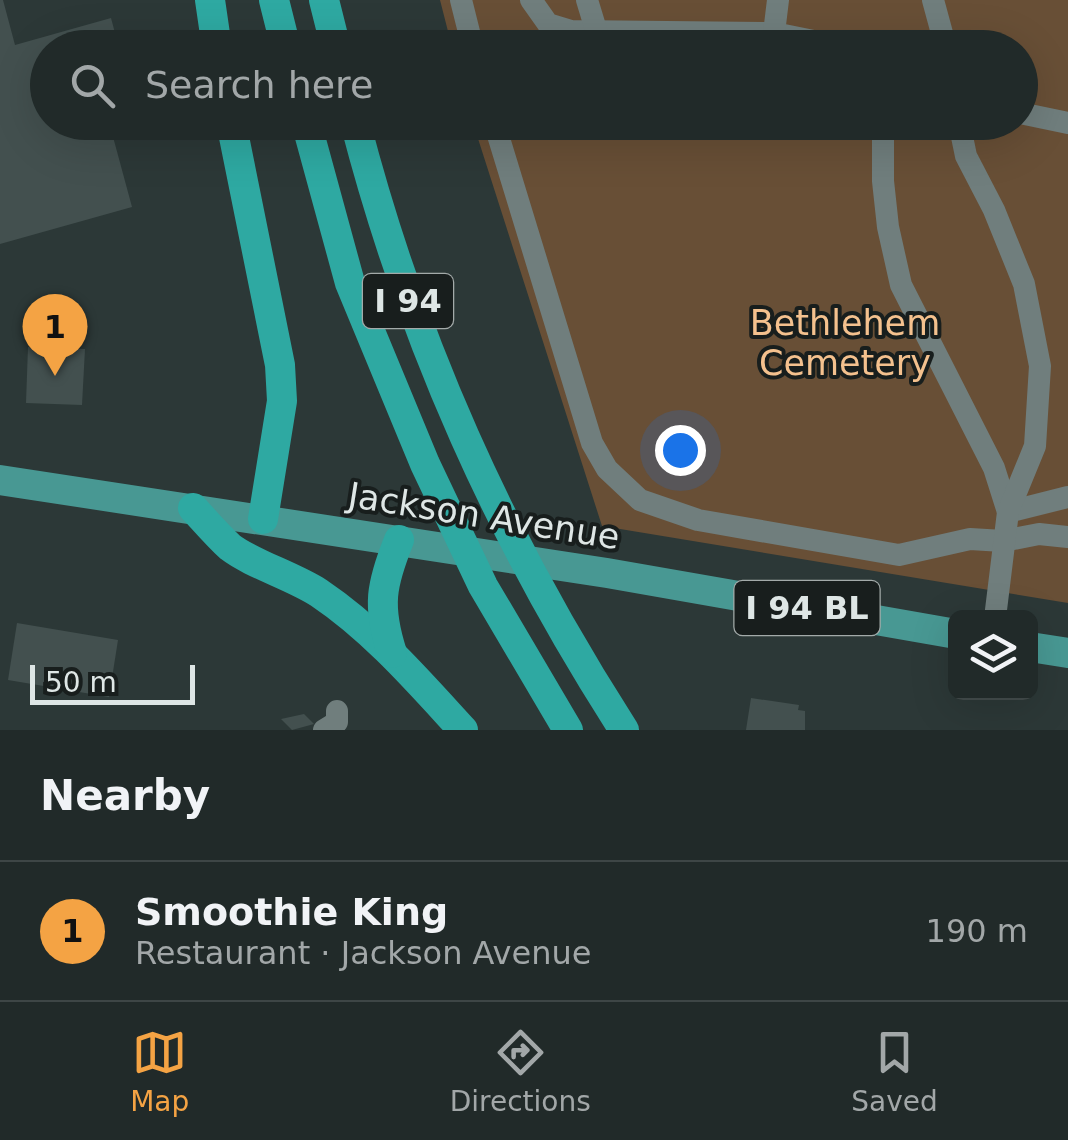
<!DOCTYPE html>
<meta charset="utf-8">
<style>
:root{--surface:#212a29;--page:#2d3635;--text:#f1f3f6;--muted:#a2a7a8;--line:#3e4646;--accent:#f4a344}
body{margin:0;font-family:"DejaVu Sans",sans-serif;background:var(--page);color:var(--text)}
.controls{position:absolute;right:30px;bottom:30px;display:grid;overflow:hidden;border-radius:15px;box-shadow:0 10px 40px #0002}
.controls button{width:90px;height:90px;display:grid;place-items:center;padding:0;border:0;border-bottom:2px solid var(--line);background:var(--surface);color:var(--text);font:50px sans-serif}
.scale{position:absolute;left:30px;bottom:25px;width:165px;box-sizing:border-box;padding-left:10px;border:5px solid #dee6e5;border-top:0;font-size:28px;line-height:35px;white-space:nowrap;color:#dee6e5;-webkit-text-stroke:8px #181e1d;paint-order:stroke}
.you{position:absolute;left:680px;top:450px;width:35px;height:35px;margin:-25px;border:8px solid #fff;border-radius:50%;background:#1a73e8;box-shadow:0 0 0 15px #1a73e833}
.badge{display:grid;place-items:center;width:65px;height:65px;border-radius:50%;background:var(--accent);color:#111;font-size:32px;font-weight:700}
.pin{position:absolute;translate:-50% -82px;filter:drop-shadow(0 2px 5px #0008)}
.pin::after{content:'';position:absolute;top:52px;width:35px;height:30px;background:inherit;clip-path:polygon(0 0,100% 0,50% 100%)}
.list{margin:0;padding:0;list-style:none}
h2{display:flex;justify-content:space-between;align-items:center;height:130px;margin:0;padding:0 40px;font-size:42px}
h2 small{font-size:32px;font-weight:400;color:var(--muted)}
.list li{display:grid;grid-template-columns:65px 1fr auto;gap:30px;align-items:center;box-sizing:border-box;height:140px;padding:0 40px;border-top:2px solid var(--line)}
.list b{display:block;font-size:38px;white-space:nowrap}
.list p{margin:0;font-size:32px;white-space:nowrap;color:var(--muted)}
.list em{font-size:32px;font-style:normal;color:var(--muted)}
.icon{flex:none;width:55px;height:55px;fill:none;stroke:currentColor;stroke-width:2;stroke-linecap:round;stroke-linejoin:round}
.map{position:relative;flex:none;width:1068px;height:730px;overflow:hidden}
.search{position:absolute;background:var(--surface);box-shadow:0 10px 40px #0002;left:30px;right:30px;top:30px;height:110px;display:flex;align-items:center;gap:25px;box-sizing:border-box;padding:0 35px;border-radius:55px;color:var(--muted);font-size:38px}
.sheet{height:270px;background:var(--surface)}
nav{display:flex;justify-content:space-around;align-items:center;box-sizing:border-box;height:140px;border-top:2px solid var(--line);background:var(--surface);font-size:28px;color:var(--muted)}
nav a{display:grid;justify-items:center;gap:5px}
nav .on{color:var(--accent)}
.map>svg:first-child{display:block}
</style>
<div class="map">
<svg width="1068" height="730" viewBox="0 0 1068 730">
<rect width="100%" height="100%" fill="#2c3837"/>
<polygon fill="#684f36" points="440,0 1068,0 1068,603 602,526 473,123 1020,122 1020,48 452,47"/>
<g fill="#43504f">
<polygon points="0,0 3,0 15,45 111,18 119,48 48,48 48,122 109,122 132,207 0,244"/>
<polygon points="28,347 85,349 82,405 26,403"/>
<polygon points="17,623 118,640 109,697 8,680"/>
<polygon points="751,698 799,705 798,710 805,711 805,730 746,730"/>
<polygon points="304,714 314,724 292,730 281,719"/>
</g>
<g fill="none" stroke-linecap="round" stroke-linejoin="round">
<g stroke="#707e7d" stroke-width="22">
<polyline points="461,0 473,48"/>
<polyline points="531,0 548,24 571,31 774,33 848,48"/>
<polyline points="587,0 597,33"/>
<polyline points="933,0 946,48"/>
<polyline points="774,33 778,0"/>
<polyline points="1020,113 1068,123"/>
<polyline points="494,122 592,443 607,469 640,500 698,520 899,555 970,539 1003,541 1039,534 1068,537"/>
<polyline points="883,122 883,181 888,227 901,285 994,468 1008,512 1068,497"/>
<polyline points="959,122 966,156 994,210 1024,284 1040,366 1035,446 1008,512 995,618"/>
<polyline points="324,730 337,722 337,711"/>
</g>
<g stroke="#489893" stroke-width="30">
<polyline points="0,480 607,573 956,634"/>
<polyline points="1030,647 1068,653"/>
</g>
<g stroke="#2ea9a2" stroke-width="30">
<polyline points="210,0 217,48"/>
<polyline points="274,0 286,48"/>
<polyline points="324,0 336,48"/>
<polyline points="231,122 280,365 282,401 263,519"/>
<polyline points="306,122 350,283 425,464 483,586 568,730"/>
<path d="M355,122C412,342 501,539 624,730"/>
<path d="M193,508C205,521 217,535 230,547C252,564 293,576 319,593C374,630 418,681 463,730"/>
<path d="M392,653C377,606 381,585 399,540"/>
</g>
</g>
<g text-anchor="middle" stroke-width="8" stroke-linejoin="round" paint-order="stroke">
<g fill="#181e1d" stroke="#a3aaa9" stroke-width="2.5">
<rect x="363" y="274" width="90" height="54" rx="8"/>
<rect x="734.5" y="581" width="145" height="54" rx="8"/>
</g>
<g font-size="32" font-weight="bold" fill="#dee6e5">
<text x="408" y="312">I 94</text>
<text x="807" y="619">I 94 BL</text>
</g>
<g font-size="35" fill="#f4c18e" stroke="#181e1d">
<text x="845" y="335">Bethlehem<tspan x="845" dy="40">Cemetery</tspan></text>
</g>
<g font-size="35" fill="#dee6e5" stroke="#181e1d">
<text transform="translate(484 516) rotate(9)" y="12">Jackson Avenue</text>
</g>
</g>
</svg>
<div class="controls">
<button><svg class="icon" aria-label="layers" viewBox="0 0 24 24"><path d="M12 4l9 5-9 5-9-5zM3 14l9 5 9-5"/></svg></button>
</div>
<div class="scale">50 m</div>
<div class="you"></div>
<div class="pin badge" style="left:55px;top:376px">1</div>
<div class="search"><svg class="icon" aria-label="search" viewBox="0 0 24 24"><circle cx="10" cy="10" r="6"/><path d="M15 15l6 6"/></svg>Search here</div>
</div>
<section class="sheet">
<h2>Nearby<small></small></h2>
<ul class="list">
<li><span class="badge">1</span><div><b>Smoothie King</b><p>Restaurant · Jackson Avenue</p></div><em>190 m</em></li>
</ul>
</section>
<nav>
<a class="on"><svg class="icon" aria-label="map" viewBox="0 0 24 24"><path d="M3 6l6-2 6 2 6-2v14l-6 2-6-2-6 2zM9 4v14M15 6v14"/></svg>Map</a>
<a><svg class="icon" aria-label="directions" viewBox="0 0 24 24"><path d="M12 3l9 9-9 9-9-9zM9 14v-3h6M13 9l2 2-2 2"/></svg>Directions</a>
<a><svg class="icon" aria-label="saved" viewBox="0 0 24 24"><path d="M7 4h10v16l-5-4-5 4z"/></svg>Saved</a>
</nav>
